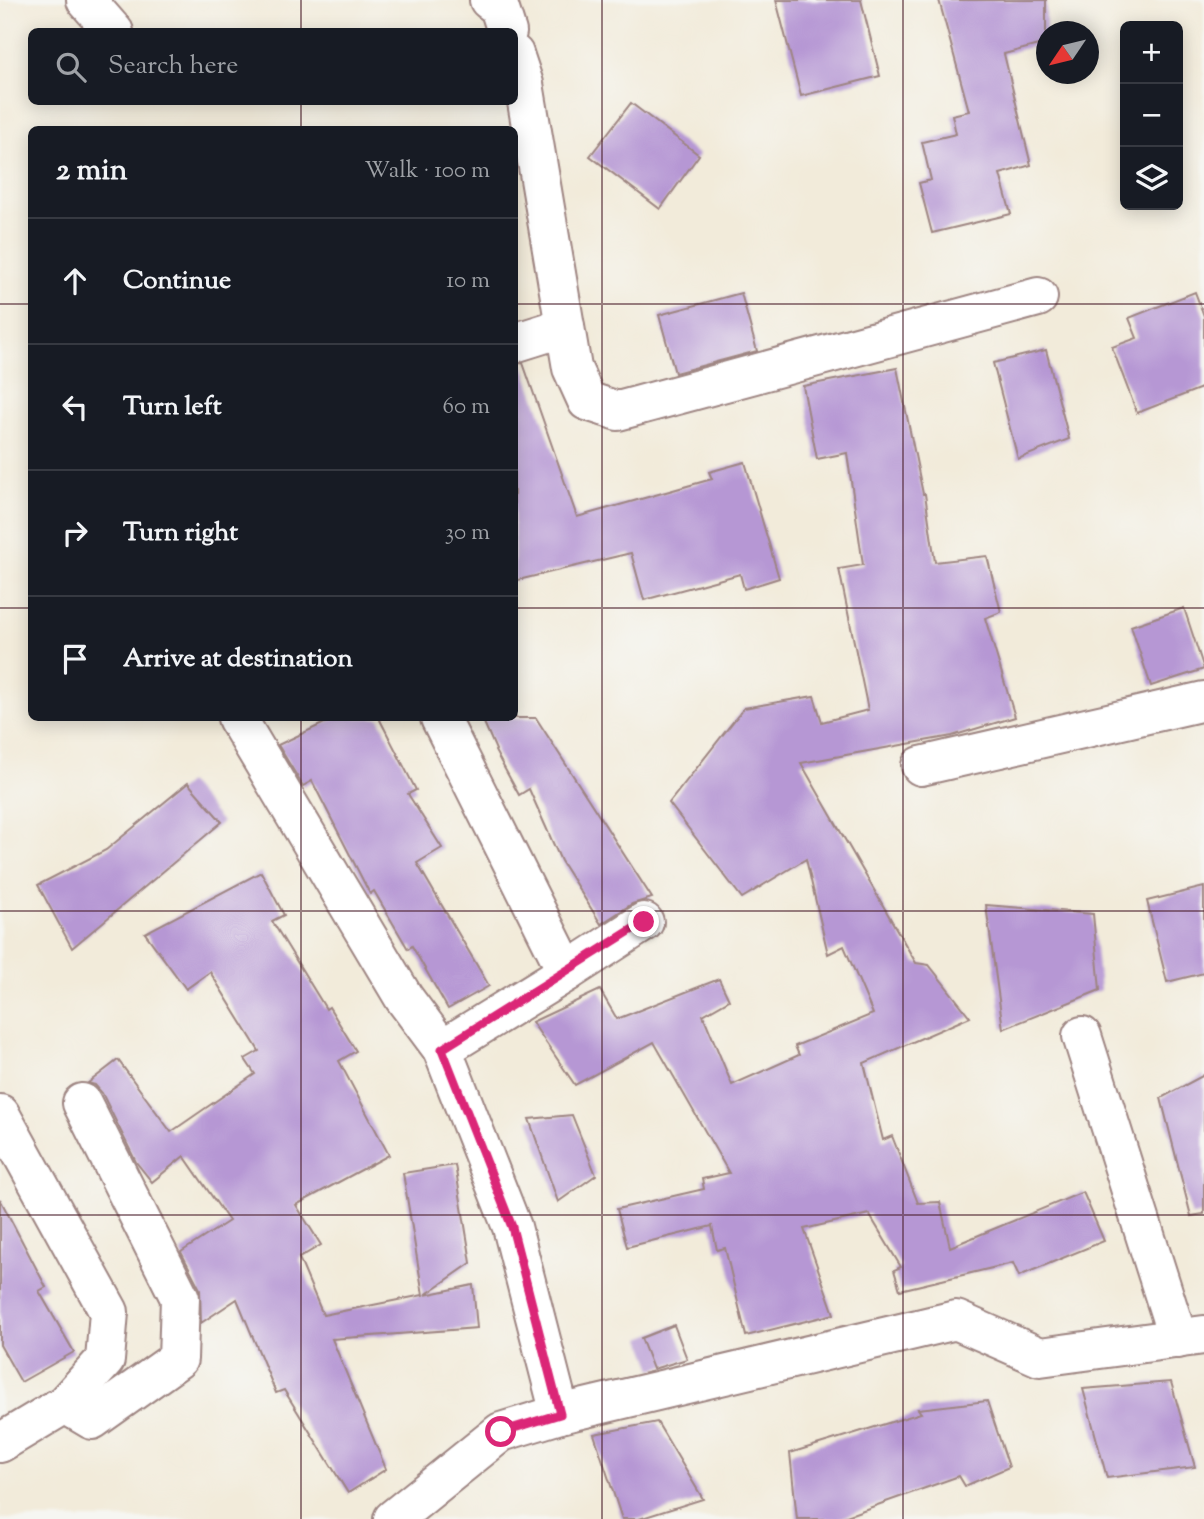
<!DOCTYPE html>
<meta charset="utf-8">
<style>
:root{--surface:#171b24;--page:#20242c;--text:#f1f3f6;--muted:#9ea1a6;--line:#363941}
body{margin:0;font-family:"Sorts Mill Goudy",serif;background:var(--page);color:var(--text)}
.controls{position:absolute;right:21px;top:21px;display:grid;overflow:hidden;border-radius:10px;box-shadow:0 4px 18px #0003}
.controls button{width:63px;height:63px;display:grid;place-items:center;padding:0;border:0;border-bottom:2px solid var(--line);background:var(--surface);color:var(--text);font:35px sans-serif}
.compass{position:absolute;left:1036px;top:21px;width:63px;height:63px;border-radius:50%;background:var(--surface);box-shadow:0 4px 18px #0003;rotate:235deg}
.stop{position:absolute;width:21px;height:21px;margin:-16px;border:5px solid #db2777;border-radius:50%;background:#fff}
.stop.end{background:#db2777;border-color:#fff;box-shadow:0 2px 7px #0008}
.list{margin:0;padding:0;list-style:none}
h2{display:flex;justify-content:space-between;align-items:center;height:91px;margin:0;padding:0 28px;font-size:30px}
h2 small{font-size:23px;font-weight:400;color:var(--muted)}
.list li{display:grid;grid-template-columns:46px 1fr auto;gap:21px;align-items:center;box-sizing:border-box;height:126px;padding:0 28px;border-top:2px solid var(--line)}
.list b{display:block;font-size:26px;white-space:nowrap}
.list em{font-size:23px;font-style:normal;color:var(--muted)}
.icon{flex:none;width:38px;height:38px;fill:none;stroke:currentColor;stroke-width:2;stroke-linecap:round;stroke-linejoin:round}
.map{position:relative;flex:none;width:1204px;height:1519px;overflow:hidden}
.search{position:absolute;background:var(--surface);box-shadow:0 4px 18px #0003;left:28px;top:28px;width:490px;height:77px;display:flex;align-items:center;gap:18px;box-sizing:border-box;padding:0 24px;border-radius:10px;color:var(--muted);font-size:26px}
.panel{position:absolute;background:var(--surface);box-shadow:0 4px 18px #0003;left:28px;top:126px;width:490px;height:595px;border-radius:10px}
.map>svg:first-child{display:block}
</style>
<div class="map">
<svg width="1204" height="1519" viewBox="0 0 1204 1519">
<rect width="100%" height="100%" fill="#f6f6f2"/>
<filter id="ink" filterUnits="userSpaceOnUse"><feTurbulence type="fractalNoise" baseFrequency=".0143" numOctaves="2"/><feDisplacementMap in="SourceGraphic" scale="14" xChannelSelector="R" yChannelSelector="G"/><feConvolveMatrix kernelMatrix="1 2 1 2 8 2 1 2 1" color-interpolation-filters="sRGB"/></filter>
<filter id="wash" filterUnits="userSpaceOnUse"><feTurbulence type="fractalNoise" baseFrequency=".00686" numOctaves="4" result="noise"/><feDisplacementMap in="SourceGraphic" scale="28" xChannelSelector="R" yChannelSelector="G"/><feGaussianBlur stdDeviation="1.57" result="paint"/><feColorMatrix in="noise" values="0 0 0 0 0 0 0 0 0 0 0 0 0 0 0 0 0 1.4 0 .05"/><feComposite in="paint" operator="in"/></filter>
<g filter="url(#wash)">
<rect width="100%" height="100%" fill="#f2ebda"/>
<g id="blocks">
<g fill="#b697d4">
<polygon points="776,0 861,0 880,76 801,96"/>
<polygon points="939,0 1046,0 1046,43 1004,54 1031,165 1000,174 1011,214 932,233 919,183 931,180 922,142 956,134 952,115 969,111"/>
<polygon points="631,103 699,155 660,209 590,156"/>
<polygon points="1195,292 1204,316 1204,387 1137,413 1112,347 1137,338 1129,318"/>
<polygon points="741,293 757,351 675,373 659,315"/>
<polygon points="1046,350 1069,439 1018,459 993,363"/>
<polygon points="523,363 577,517 712,479 709,472 745,462 779,578 744,589 740,574 644,600 631,553 514,581 514,364"/>
<polygon points="897,368 923,494 925,494 935,562 987,556 1001,612 985,618 1015,717 952,736 801,763 916,963 929,965 970,1017 864,1063 883,1140 892,1136 918,1203 940,1202 950,1247 1083,1192 1104,1241 1019,1276 1013,1263 900,1290 894,1270 901,1267 869,1214 804,1229 834,1314 746,1336 725,1248 717,1250 712,1226 627,1247 617,1209 704,1189 702,1179 729,1173 654,1042 575,1085 532,1022 600,990 617,1019 719,979 729,1000 703,1015 732,1085 799,1055 795,1046 873,1014 844,946 828,954 806,859 742,898 669,803 744,708 814,696 822,722 868,710 839,569 863,565 847,453 817,459 803,386"/>
<polygon points="1184,608 1204,669 1151,686 1131,626"/>
<polygon points="335,718 379,718 416,790 408,794 442,848 417,863 489,986 448,1009 412,946 408,949 374,891 370,894 312,781 303,786 278,745"/>
<polygon points="482,718 536,718 652,898 632,904 601,924 561,861 529,789 519,795 495,751 496,750"/>
<polygon points="188,783 222,822 72,948 38,885 106,850"/>
<polygon points="261,872 284,915 272,921 326,1009 329,1007 356,1051 339,1061 389,1155 296,1205 321,1245 299,1258 323,1315 423,1295 403,1173 455,1165 469,1250 471,1263 425,1295 473,1285 477,1328 332,1339 386,1469 348,1493 284,1390 276,1393 237,1299 201,1323 200,1289 181,1252 229,1221 184,1156 152,1182 136,1162 102,1093 95,1085 88,1083 118,1060 171,1132 255,1074 245,1059 259,1051 210,972 186,989 145,933"/>
<polygon points="1204,887 1204,973 1167,982 1147,901"/>
<polygon points="986,905 1093,914 1100,990 1003,1029"/>
<polygon points="1204,1075 1204,1214 1191,1216 1161,1098"/>
<polygon points="572,1115 596,1175 558,1202 529,1119"/>
<polygon points="0,1199 46,1287 39,1291 74,1352 21,1382 0,1345"/>
<polygon points="674,1325 687,1359 653,1369 641,1338"/>
<polygon points="1171,1382 1195,1467 1107,1478 1083,1389"/>
<polygon points="987,1401 1009,1467 965,1486 959,1476 838,1519 797,1519 790,1453 921,1413 918,1409"/>
<polygon points="657,1422 703,1499 639,1519 622,1519 594,1434"/>
</g>
</g>
</g>
<g filter="url(#ink)">
<use href="#blocks" fill-opacity="0" stroke="#9e8582" stroke-width="2"/>
<g fill="none" stroke-linecap="round" stroke-linejoin="round">
<defs>
<g id="street">
<polyline points="86,0 114,32"/>
<polyline points="489,0 499,7 507,32"/>
<polyline points="514,54 524,84 572,368 587,401 618,411 1038,297"/>
<polyline points="514,343 565,327"/>
<polyline points="237,718 404,998 442,1049 512,1227 560,1414"/>
<polyline points="440,718 567,972 442,1049"/>
<polyline points="921,766 1204,701"/>
<polyline points="567,972 644,922"/>
<polyline points="1082,1036 1178,1339"/>
<polyline points="0,1114 109,1312 105,1360 65,1404 0,1443"/>
<polyline points="65,1404 92,1420 178,1359 180,1298 82,1103"/>
<polyline points="393,1519 501,1432 560,1414 956,1320 1040,1357 1204,1335"/>
</g>
</defs>
<use href="#street" stroke="#9e8582" stroke-width="42"/>
<use href="#street" stroke="#fff" stroke-width="38"/>
</g>
</g>
<g fill="none" stroke-linecap="round" stroke-linejoin="round" filter="url(#ink)">
<polyline stroke="#db2777" stroke-width="9" points="501,1432 560,1414 512,1227 442,1049 644,922"/>
</g>
<path fill="none" stroke="#4a1f2b" stroke-width="2" stroke-opacity="0.55" d="M301,0V32M602,0V1519M903,0V1519M301,102V130M0,304H32M514,304H1204M0,608H32M514,608H1204M301,718V1519M0,911H1204M0,1215H1204"/>
</svg>
<div class="controls">
<button>+</button>
<button>−</button>
<button><svg class="icon" aria-label="layers" viewBox="0 0 24 24"><path d="M12 4l9 5-9 5-9-5zM3 14l9 5 9-5"/></svg></button>
</div>
<svg class="compass" viewBox="-18 -18 36 36"><path d="M0-13l5 13h-10z" fill="#e53935"/><path d="M0 13l5-13h-10z" fill="#9ea1a6"/></svg>
<div class="stop" style="left:501px;top:1432px"></div>
<div class="stop end" style="left:644px;top:922px"></div>
<div class="search"><svg class="icon" aria-label="search" viewBox="0 0 24 24"><circle cx="10" cy="10" r="6"/><path d="M15 15l6 6"/></svg>Search here</div>
<section class="panel">
<h2>2 min<small>Walk · 100 m</small></h2>
<ul class="list">
<li><svg class="icon" aria-label="ahead" viewBox="0 0 24 24"><path d="M12 20V5M6 11l6-6 6 6"/></svg><div><b>Continue</b></div><em>10 m</em></li>
<li><svg class="icon" aria-label="left" viewBox="0 0 24 24"><path d="M17 20v-9H6M10 6l-5 5 5 5"/></svg><div><b>Turn left</b></div><em>60 m</em></li>
<li><svg class="icon" aria-label="right" viewBox="0 0 24 24"><path d="M7 20v-9h11M14 6l5 5-5 5"/></svg><div><b>Turn right</b></div><em>30 m</em></li>
<li><svg class="icon" aria-label="arrive" viewBox="0 0 24 24"><path d="M6 21V4h12l-3 4 3 4H6"/></svg><div><b>Arrive at destination</b></div></li>
</ul>
</section>
</div>
